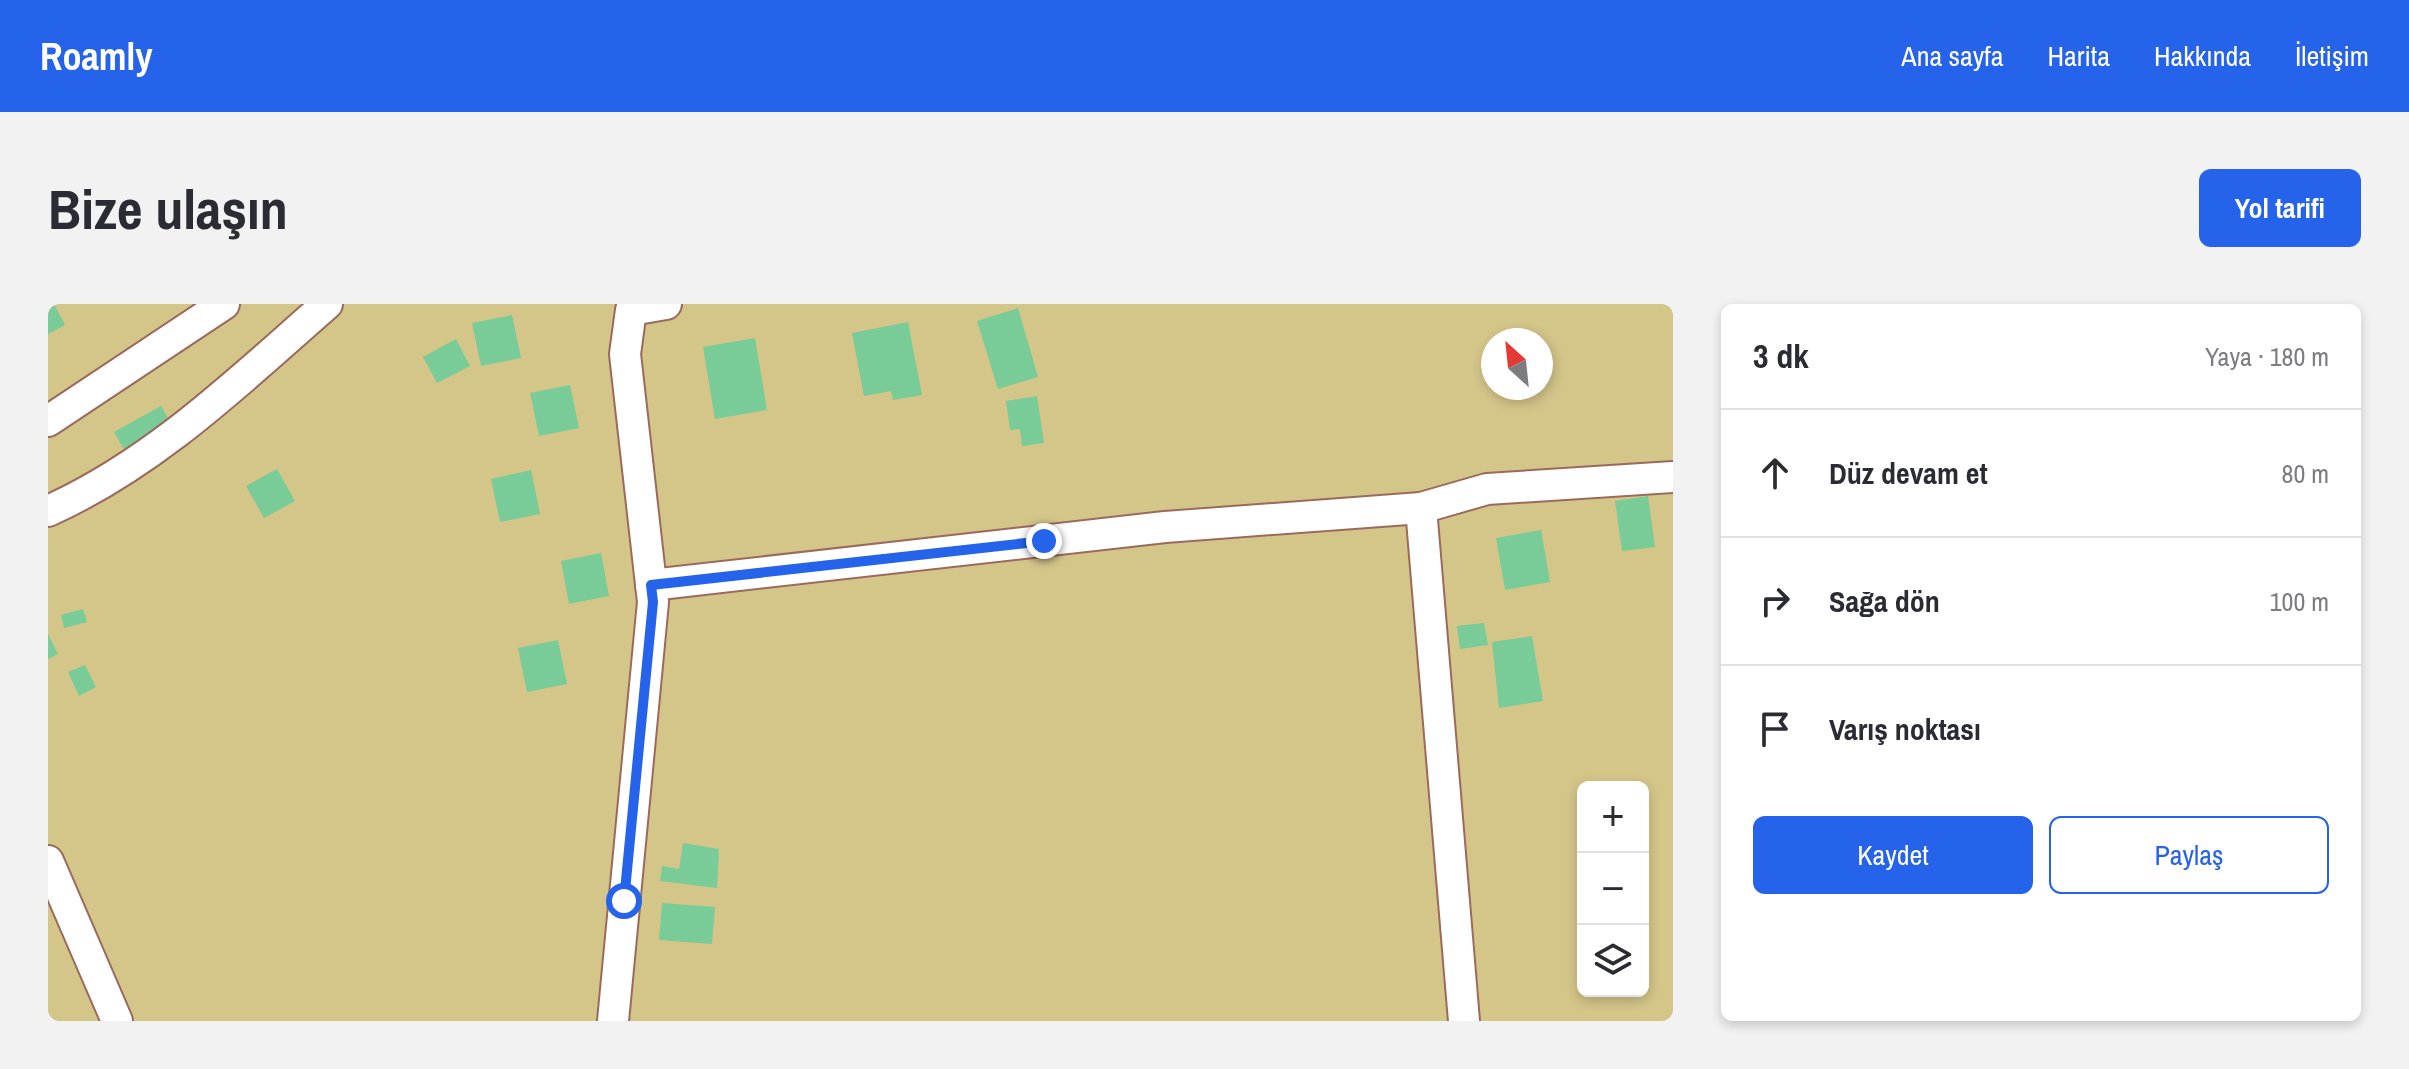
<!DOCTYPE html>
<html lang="tr">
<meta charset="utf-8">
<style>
:root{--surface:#fff;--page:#f2f2f3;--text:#2b2b33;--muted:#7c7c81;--line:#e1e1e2;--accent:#2563eb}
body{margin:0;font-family:"Archivo Narrow",sans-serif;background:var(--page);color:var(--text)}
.controls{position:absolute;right:24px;bottom:24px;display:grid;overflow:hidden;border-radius:12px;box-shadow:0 4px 12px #0003}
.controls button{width:72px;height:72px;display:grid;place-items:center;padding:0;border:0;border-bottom:2px solid var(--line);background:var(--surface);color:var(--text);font:40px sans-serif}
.compass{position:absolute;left:1433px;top:24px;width:72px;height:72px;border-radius:50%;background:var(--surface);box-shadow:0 4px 12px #0003;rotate:333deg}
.stop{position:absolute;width:24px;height:24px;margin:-18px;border:6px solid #2563eb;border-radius:50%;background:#fff}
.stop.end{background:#2563eb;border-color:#fff;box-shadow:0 2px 8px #0008}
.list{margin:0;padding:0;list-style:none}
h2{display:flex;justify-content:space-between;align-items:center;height:104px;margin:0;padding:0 32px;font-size:34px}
h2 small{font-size:26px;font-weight:400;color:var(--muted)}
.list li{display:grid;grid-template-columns:52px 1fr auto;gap:24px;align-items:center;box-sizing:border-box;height:128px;padding:0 32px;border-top:2px solid var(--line)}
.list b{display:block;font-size:30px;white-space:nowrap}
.list em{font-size:26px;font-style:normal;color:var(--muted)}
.actions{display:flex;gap:16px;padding:24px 32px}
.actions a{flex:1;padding:18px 0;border:2px solid var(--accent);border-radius:12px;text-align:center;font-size:28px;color:var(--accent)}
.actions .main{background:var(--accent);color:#fff}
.icon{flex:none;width:44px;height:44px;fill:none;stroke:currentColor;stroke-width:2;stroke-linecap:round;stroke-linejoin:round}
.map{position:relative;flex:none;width:1625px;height:717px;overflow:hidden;border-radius:12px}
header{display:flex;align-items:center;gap:48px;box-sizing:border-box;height:112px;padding:0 40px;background:var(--accent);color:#fff}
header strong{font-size:38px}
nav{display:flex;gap:44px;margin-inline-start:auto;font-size:28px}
.intro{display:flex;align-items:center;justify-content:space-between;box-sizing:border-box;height:192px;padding:0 48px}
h1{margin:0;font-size:56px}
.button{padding:20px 36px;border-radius:12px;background:var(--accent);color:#fff;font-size:28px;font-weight:700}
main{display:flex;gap:48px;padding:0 48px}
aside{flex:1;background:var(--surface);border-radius:12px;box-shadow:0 4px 12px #0003}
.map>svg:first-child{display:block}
</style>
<header>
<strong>Roamly</strong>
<nav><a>Ana sayfa</a><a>Harita</a><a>Hakkında</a><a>İletişim</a></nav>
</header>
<div class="intro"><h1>Bize ulaşın</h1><a class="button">Yol tarifi</a></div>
<main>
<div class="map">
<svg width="1625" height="717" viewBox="0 0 1625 717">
<rect width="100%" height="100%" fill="#fbcec1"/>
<path fill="#d4c589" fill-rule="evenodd" d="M0,0H1625V717H0ZM1445,36H1493V84H1445ZM1535,483H1595V687H1535Z"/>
<g fill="#79cb98">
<polygon points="0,0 6,0 17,21 0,30"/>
<polygon points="970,4 990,73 950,85 929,17"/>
<polygon points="464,11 473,54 433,62 424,19"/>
<polygon points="860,18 874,91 845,96 843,87 816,92 804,29"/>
<polygon points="707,34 719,106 667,115 655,43"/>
<polygon points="408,35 422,62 389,79 375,53"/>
<polygon points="522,81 531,124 491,132 482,89"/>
<polygon points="989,92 996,139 974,142 972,125 962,126 958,97"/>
<polygon points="113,102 125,123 78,149 66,128"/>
<polygon points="229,165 247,197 216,214 198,182"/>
<polygon points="483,166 492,210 452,218 443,175"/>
<polygon points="1600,192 1607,243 1574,247 1567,197"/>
<polygon points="1493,226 1502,278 1457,286 1448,234"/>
<polygon points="553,249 561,292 521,300 513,257"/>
<polygon points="35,305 39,318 16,324 13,311"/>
<polygon points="1436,319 1440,341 1412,345 1409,322"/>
<polygon points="0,330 10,350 0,355"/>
<polygon points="1484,332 1495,397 1451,404 1444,338"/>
<polygon points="510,336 519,380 479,388 470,344"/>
<polygon points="37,361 48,383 31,392 20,368"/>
<polygon points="635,539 671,545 669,584 612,577 614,562 631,565"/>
<polygon points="614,599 667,603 664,640 611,636"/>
</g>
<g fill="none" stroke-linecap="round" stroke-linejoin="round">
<defs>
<g id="minor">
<polyline points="0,117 176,0"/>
<polyline points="1373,204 1416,717"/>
<path d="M0,207C107,159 192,76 279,0"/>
<polyline points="603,281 1117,223 1373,204 1439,185 1625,173"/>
<polyline points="0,557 69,717"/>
<polyline points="565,717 605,298 577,50 583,6 618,0"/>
</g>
</defs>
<use href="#minor" stroke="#9c6a5d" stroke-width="34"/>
<use href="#minor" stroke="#fff" stroke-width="30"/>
</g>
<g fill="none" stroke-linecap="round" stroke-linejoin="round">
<polyline stroke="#2563eb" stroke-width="10" points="576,597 605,298 603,281 996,237"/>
</g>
</svg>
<div class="controls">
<button>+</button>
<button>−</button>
<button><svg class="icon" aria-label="layers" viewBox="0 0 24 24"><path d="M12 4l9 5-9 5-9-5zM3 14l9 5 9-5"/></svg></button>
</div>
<svg class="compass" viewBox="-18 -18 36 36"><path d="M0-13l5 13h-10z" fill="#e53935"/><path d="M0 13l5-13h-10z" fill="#7c7c81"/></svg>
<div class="stop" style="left:576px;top:597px"></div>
<div class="stop end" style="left:996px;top:237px"></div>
</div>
<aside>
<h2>3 dk<small>Yaya · 180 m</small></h2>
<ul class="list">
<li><svg class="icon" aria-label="ahead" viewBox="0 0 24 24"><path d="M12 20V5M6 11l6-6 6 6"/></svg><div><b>Düz devam et</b></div><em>80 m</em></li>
<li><svg class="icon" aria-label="right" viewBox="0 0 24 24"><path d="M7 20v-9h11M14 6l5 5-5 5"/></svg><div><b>Sağa dön</b></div><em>100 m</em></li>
<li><svg class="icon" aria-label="arrive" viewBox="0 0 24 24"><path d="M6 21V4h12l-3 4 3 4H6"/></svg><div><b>Varış noktası</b></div></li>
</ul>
<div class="actions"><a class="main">Kaydet</a><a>Paylaş</a></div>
</aside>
</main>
